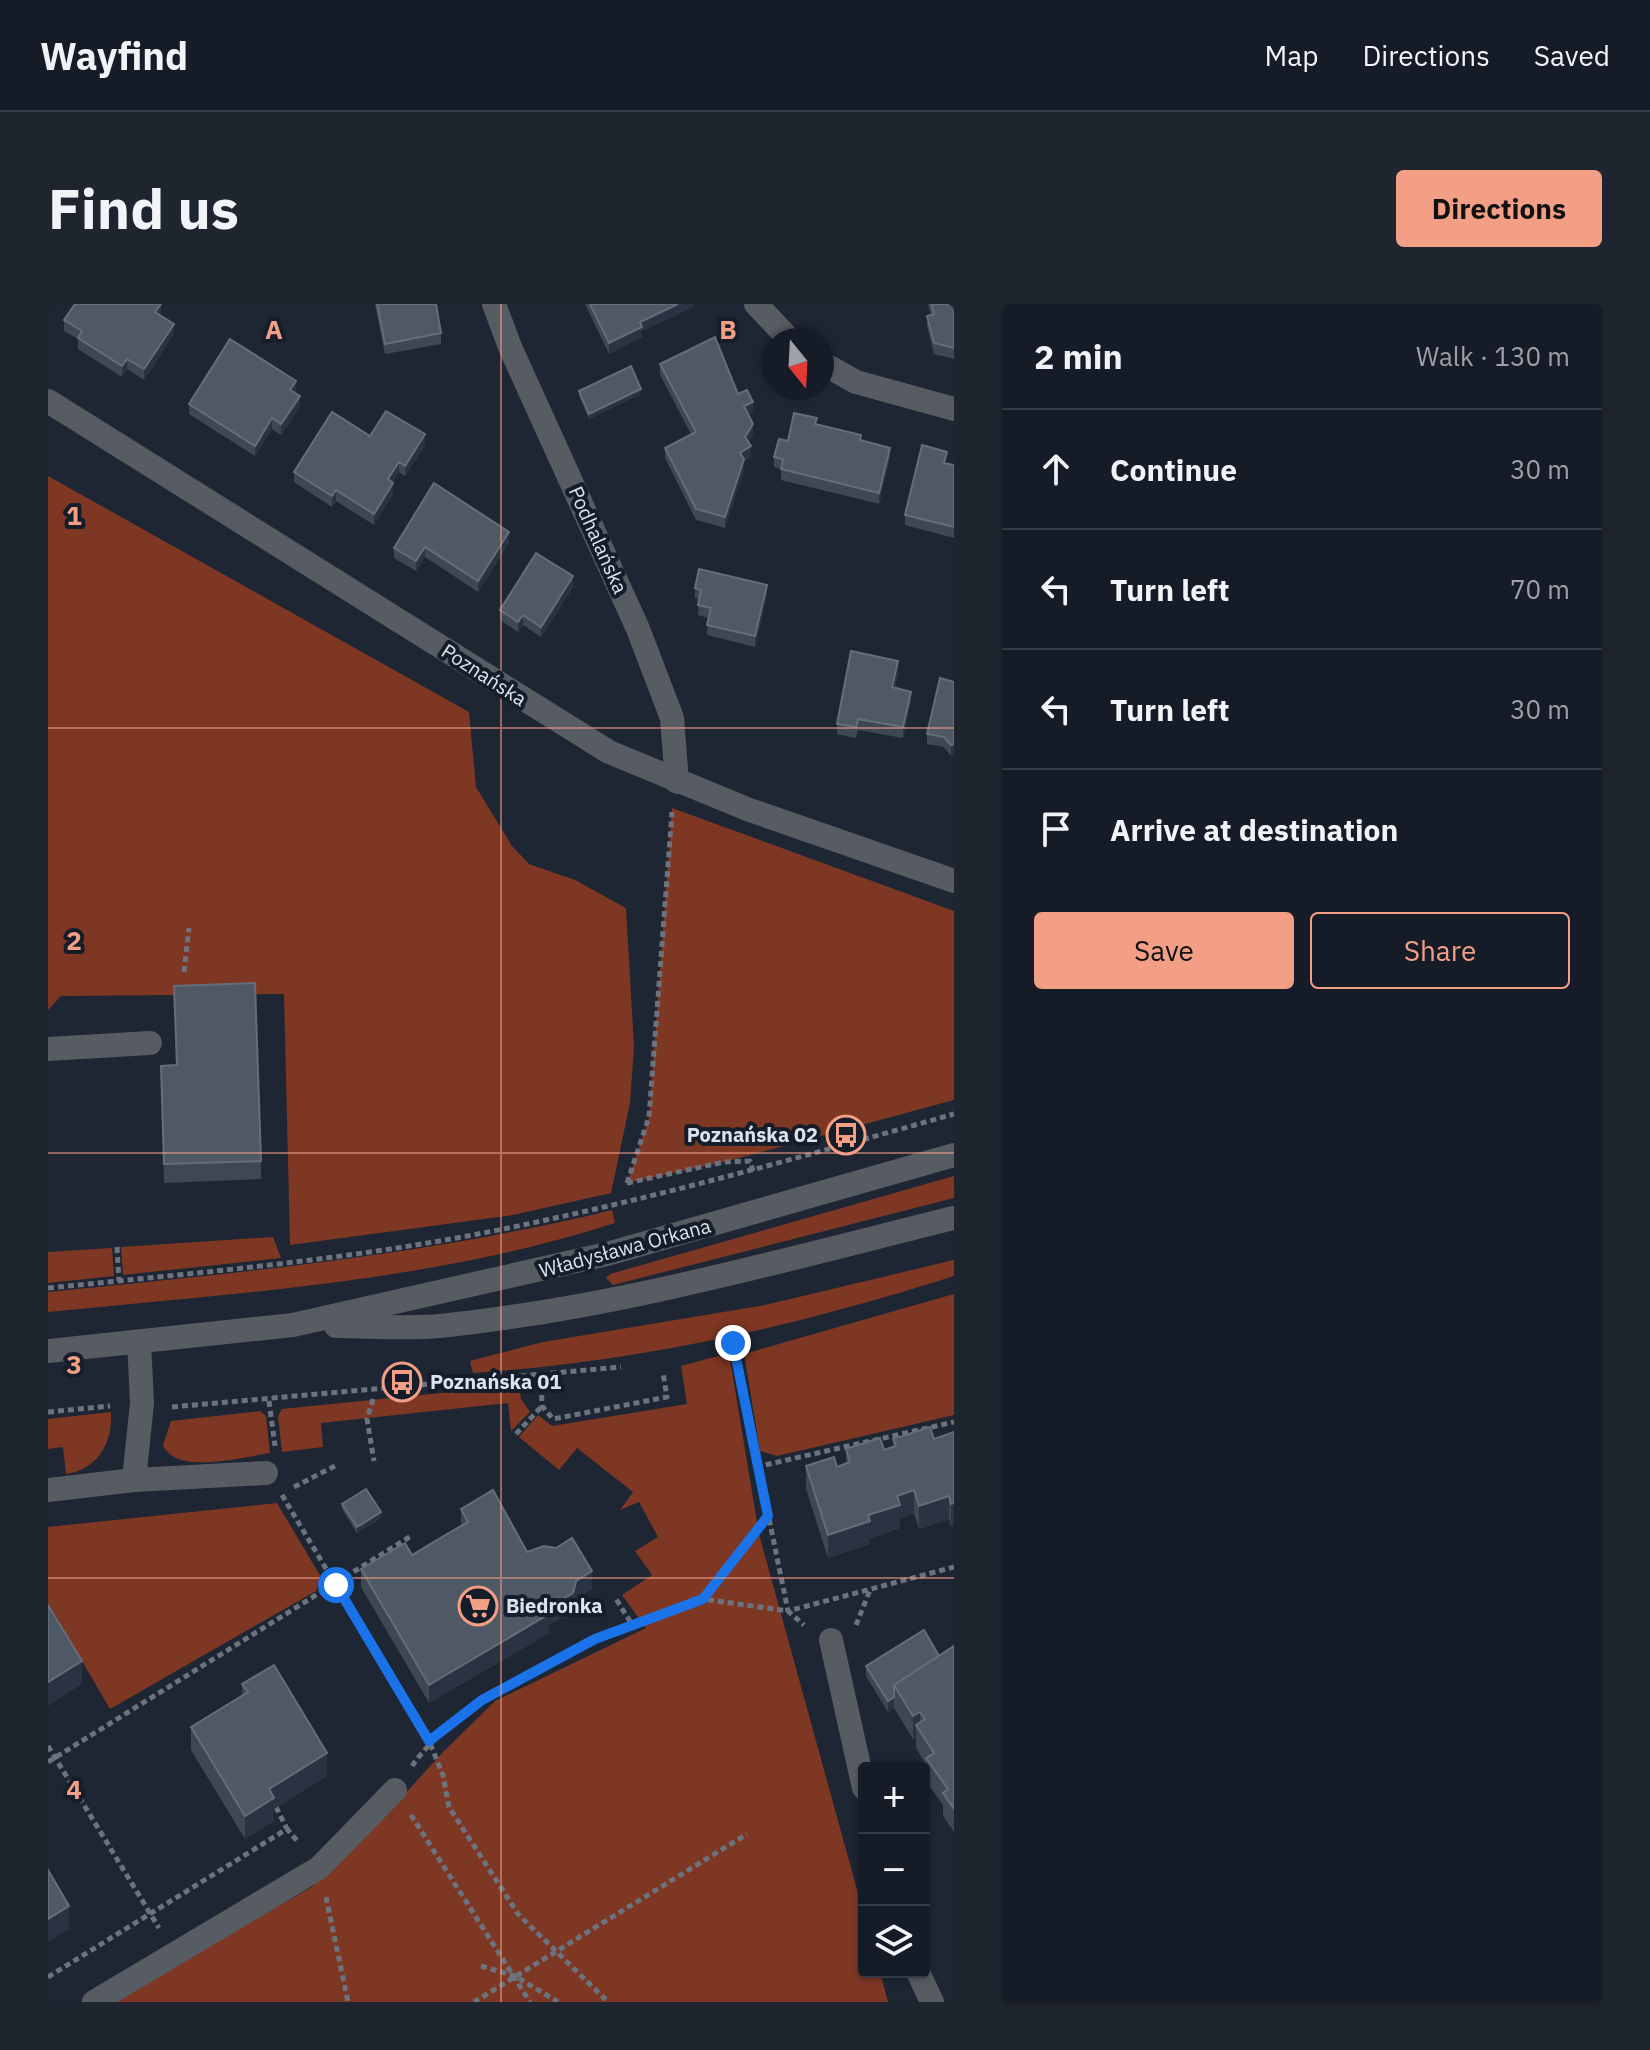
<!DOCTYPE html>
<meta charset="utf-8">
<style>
:root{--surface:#161c27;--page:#1f252f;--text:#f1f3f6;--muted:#9ea1a7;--line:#353a44;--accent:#f39f86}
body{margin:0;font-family:"IBM Plex Sans",sans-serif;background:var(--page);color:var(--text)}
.controls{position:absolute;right:24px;bottom:24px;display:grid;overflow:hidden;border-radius:8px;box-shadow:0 2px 6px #0004}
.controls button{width:72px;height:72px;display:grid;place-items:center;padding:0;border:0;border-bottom:2px solid var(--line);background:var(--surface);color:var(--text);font:40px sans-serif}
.compass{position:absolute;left:714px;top:24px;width:72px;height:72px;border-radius:50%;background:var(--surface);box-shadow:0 2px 6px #0004;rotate:162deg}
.stop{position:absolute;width:24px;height:24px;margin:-18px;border:6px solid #1a73e8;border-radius:50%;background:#fff}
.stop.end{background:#1a73e8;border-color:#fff;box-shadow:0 2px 8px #0008}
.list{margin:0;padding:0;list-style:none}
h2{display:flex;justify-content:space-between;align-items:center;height:104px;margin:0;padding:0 32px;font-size:34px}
h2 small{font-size:26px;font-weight:400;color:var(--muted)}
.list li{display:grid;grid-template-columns:52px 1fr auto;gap:24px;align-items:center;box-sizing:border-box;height:120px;padding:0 32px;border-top:2px solid var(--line)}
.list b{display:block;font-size:30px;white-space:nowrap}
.list em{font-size:26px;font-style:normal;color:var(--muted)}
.actions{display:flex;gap:16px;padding:24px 32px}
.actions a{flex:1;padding:18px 0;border:2px solid var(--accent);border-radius:8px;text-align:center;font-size:28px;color:var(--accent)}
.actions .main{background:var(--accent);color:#111}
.icon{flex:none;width:44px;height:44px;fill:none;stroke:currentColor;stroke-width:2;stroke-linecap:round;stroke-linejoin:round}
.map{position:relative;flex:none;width:906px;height:1698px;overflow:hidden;border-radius:8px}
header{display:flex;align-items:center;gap:48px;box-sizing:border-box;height:112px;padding:0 40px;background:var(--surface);border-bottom:2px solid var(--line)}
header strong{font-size:38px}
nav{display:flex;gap:44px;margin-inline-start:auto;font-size:28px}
.intro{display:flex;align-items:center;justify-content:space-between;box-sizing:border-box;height:192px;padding:0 48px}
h1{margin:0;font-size:56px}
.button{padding:20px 36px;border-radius:8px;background:var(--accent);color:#111;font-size:28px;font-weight:700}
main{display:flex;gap:48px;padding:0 48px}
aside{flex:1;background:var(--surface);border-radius:8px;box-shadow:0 2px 6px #0004}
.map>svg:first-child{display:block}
</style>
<header>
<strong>Wayfind</strong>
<nav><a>Map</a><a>Directions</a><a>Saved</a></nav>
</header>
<div class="intro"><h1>Find us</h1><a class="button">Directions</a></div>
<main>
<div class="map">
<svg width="906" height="1698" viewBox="0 0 906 1698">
<rect width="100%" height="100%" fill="#1e2634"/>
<g fill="#7d3723">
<polygon points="0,172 421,408 428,483 464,542 481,560 527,576 578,604 586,743 582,799 563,889 465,911 242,941 236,690 13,692 0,706"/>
<polygon points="624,504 906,607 906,796 676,858 579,879 601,813"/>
<polygon points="906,872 906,894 565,981 558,974 562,970"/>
<path d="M564,906L567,919C384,978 190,989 0,1008V988C190,969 379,951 564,906Z"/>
<polygon points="225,933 233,954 75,971 73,943"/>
<polygon points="64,944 66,972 0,979 0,948"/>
<path d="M906,956V972C750,1022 589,1058 425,1069L422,1057L495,1038L717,1001Z"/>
<polygon points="906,990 906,1111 729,1152 712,1147 696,1050"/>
<polygon points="681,1049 711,1230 816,1611 816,1668 832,1668 840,1698 60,1698 264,1583 314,1537 395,1448 447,1397 598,1324 574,1291 604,1271 587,1247 610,1233 591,1198 572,1206 585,1188 529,1144 511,1166 471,1133 490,1111 504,1122 639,1100 633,1062"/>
<polygon points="471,1081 473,1095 482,1108 463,1127 460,1099 273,1119 275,1143 234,1148 230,1112 234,1105"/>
<path d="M212,1107L218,1112L222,1149C194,1153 128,1172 115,1141L123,1117Z"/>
<path d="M63,1108C65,1139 49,1166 18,1170L15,1143L0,1145V1115Z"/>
<polygon points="229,1199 273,1273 268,1287 62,1405 0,1299 0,1223"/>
</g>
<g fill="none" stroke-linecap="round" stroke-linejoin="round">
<g stroke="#6c737f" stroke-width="5" stroke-dasharray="6 4" stroke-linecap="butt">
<polyline points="136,668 141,624"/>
<polyline points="579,879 601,813 624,508"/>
<polyline points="579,879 676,858 702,857 705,867"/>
<polyline points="69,943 71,977"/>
<path d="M0,984C138,970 277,958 414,933C580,902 743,856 906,810"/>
<polyline points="685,1039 740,1307 906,1263"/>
<polyline points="493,1071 494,1102 505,1115 619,1093 615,1069"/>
<polyline points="325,1095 319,1115 326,1157"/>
<polyline points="221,1097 227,1142"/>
<polyline points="124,1103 573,1063"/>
<polyline points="0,1108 62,1102"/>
<polyline points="468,1130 494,1102"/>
<polyline points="708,1163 906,1118"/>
<polyline points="246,1183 287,1162"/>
<polyline points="234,1191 381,1437 395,1471 401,1503 470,1610 560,1698"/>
<polyline points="655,1294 720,1212"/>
<polyline points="808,1321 822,1286"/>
<polyline points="585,1322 655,1295 740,1307 756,1321"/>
<polyline points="0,1442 111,1624"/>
<polyline points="0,1458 363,1232"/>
<path d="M364,1462C407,1400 514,1347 585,1322L568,1295"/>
<polyline points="228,1503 239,1525"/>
<polyline points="363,1511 482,1698"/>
<polyline points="278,1593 300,1698"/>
<polyline points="433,1662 467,1672 510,1698"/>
<polyline points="0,1673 239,1525 251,1539"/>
<polyline points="426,1698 699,1530"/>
</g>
<g stroke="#575b62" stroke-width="24">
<polyline points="446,0 462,43 590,325 624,414 629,478"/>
<polyline points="708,0 742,36"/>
<polyline points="774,59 808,78 906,105"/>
<polyline points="0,97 561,448 699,505 906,577"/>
<polyline points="0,745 102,739"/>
<path d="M288,1022C322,1022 358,1025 392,1022C567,1004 736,956 906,914"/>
<polyline points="0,1047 245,1021 559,950 906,851"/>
<polyline points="86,1176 94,1099 91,1038"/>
<polyline points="0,1186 86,1176 218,1169"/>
<polyline points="783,1336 816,1484"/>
<polyline points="870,1668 884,1698"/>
<polyline points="46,1698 271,1564 347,1486"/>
</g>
</g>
<g fill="#3e4754">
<polygon points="327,0 388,0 393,29 393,40 337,50"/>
<polygon points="537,0 645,0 645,3 594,27 594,33 561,50"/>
<polygon points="880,0 906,0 906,55 886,50 879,22 879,12 883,11"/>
<polygon points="113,10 112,11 126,30 96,76 79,65 74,73 30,45 30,35 16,27 16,16"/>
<polygon points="612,60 690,90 705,108 700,110 705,131 700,138 703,153 696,157 696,165 677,224 648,216 617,154 617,144 643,130 612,71"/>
<polygon points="248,87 247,89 252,103 233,131 224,125 207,152 141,110 141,100"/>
<polygon points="531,87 593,90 541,115 531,92"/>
<polygon points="769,120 813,136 842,154 831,200 733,176 733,165 726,163 726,153 740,137"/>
<polygon points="322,132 377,141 357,172 351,168 344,179 345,190 326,221 288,197 284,203 246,178 246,168"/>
<polygon points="899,159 906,161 906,234 857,221 857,211"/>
<polygon points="461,239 430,288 377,253 368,267 346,254 346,244"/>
<polygon points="525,283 493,333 475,321 470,328 452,316 452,306"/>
<polygon points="647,284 719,292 707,343 659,331 660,314 650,311 651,295 647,294"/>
<polygon points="850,367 847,384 863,398 855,434 810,426 808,434 789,430 789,420"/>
<polygon points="906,378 906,450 903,452 896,443 879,440 879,430"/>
<polygon points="126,682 213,857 213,875 116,879 113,762 128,761"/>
<polygon points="906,1128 903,1223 901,1215 871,1225 866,1209 852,1214 852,1224 822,1234 822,1240 780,1254 758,1185 758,1162 789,1163 798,1160 798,1145 836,1146 845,1143 845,1135 886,1135"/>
<polygon points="294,1200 333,1214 309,1229 294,1205"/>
<polygon points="413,1205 479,1248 544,1285 528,1295 525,1307 501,1321 501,1329 381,1399 313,1283 313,1265 364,1251 413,1222"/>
<polygon points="906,1342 906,1528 895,1512 895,1501 878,1477 878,1461 868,1444 868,1434 865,1435 846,1404 840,1408 818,1372 818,1362 891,1352"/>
<polygon points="194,1380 279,1472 226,1505 226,1517 197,1535 143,1446 143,1423 194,1392"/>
</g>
<g fill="#2a3341">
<polygon points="113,0 113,10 107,19 107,8"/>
<polygon points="630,0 645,0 645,3 594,27 594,33 561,50 561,39 592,18"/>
<polygon points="126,20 126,30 96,76 96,65"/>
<polygon points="79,55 79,65 74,73 74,62"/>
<polygon points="248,77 248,87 242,97 242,86"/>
<polygon points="593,85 593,90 541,115 541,110"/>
<polygon points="252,92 252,103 233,131 233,120"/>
<polygon points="705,98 705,108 696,113 696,102"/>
<polygon points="224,114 224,125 207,152 207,142"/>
<polygon points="705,120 705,131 697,143 697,133"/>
<polygon points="377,130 377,141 357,172 357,162"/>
<polygon points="703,142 703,153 696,157 696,165 677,224 677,213 692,149"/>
<polygon points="842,144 842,154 831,200 831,189"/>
<polygon points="351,158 351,168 340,186 340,175"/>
<polygon points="345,179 345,190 326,221 326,210"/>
<polygon points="288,186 288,197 284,203 284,192"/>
<polygon points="461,228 461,239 430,288 430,277"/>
<polygon points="377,243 377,253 368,267 368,257"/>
<polygon points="525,272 525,283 493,333 493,323"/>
<polygon points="719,281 719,292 707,343 707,332"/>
<polygon points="475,311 475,321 470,328 470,318"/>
<polygon points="850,357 850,367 844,394 844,383"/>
<polygon points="863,388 863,398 855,434 855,423"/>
<polygon points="906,440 906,450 903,452 903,441"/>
<polygon points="866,1186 866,1209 852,1214 852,1224 822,1234 822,1240 780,1254 780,1231 820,1211 849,1192"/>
<polygon points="901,1192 901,1215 871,1225 871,1202"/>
<polygon points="906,1199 906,1222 903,1223 903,1200"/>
<polygon points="333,1208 333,1214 309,1229 309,1223"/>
<polygon points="544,1267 544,1285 528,1295 525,1307 501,1321 501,1329 381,1399 381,1381 497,1305 528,1277"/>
<polygon points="34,1357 34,1380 0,1402 0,1378"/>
<polygon points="846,1393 846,1404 840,1408 840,1397"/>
<polygon points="872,1408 872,1428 868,1421 868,1434 865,1435 865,1412"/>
<polygon points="279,1449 279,1472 226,1505 226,1517 197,1535 197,1512 221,1485"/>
<polygon points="21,1602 21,1625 0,1638 0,1615"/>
</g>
<g fill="#4f5865" stroke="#656d7a" stroke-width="2">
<polygon points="27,0 113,0 107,8 126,20 96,65 79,55 74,62 30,34 34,27 16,16"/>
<polygon points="329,0 388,0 393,29 337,40"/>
<polygon points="542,0 630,0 592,18 594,23 561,39"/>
<polygon points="883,0 906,0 906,44 886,39 879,12 886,10"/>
<polygon points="667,33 690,90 699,86 705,98 696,102 705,120 697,133 703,142 692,149 696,155 677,213 648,205 617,144 648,128 612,60"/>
<polygon points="182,35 248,77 242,86 252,92 233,120 224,114 207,142 141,100"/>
<polygon points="583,62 593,85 541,110 531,87"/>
<polygon points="338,107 377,130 357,162 351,158 340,175 345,179 326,210 288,186 284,192 246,168 284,108 322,132"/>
<polygon points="746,109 769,114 767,120 813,131 812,136 842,144 831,189 733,165 735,155 726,153 731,135 740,137"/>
<polygon points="874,141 899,148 896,159 906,161 906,223 857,211"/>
<polygon points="386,179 461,228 430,277 377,243 368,257 346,244"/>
<polygon points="488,249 525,272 493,323 475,311 470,318 452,306"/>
<polygon points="651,265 719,281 707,332 659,321 663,304 650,301 653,286 647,284"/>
<polygon points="803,347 850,357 844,383 863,388 855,423 810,415 808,423 789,420"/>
<polygon points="892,374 906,378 906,440 903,441 896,433 879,430"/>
<polygon points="207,679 213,857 116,860 113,762 129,761 126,682"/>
<polygon points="882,1123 886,1135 906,1128 906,1199 903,1200 901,1192 871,1202 866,1186 849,1192 852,1201 820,1211 822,1217 780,1231 758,1162 786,1153 789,1163 802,1158 798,1145 832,1134 836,1146 848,1142 845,1135"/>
<polygon points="318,1185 333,1208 309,1223 294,1200"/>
<polygon points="445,1186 479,1248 496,1242 508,1244 524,1234 544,1267 528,1277 525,1289 497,1305 501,1310 381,1381 313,1265 357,1239 364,1251 394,1233 420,1218 413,1205"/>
<polygon points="0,1301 34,1357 0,1378"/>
<polygon points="876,1326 891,1352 846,1381 846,1393 840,1397 818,1362"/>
<polygon points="906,1342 906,1505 895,1489 900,1485 878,1454 886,1449 868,1421 877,1415 872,1408 865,1412 846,1381"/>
<polygon points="226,1361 279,1449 221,1485 226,1494 197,1512 143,1423 200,1388 194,1380"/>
<polygon points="0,1566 21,1602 0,1615"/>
</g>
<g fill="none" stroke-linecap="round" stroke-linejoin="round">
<polyline stroke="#1a73e8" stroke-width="10" points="288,1281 381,1437 434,1396 547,1335 655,1295 720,1212 685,1039"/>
</g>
<path fill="none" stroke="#f39f86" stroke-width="2" stroke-opacity="0.55" d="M453,0V1698M0,424H906M0,849H906M0,1274H906"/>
<defs>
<symbol id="bus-ring" viewBox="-11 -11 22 22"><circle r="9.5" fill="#151d2a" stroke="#f39f86" stroke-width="1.5"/><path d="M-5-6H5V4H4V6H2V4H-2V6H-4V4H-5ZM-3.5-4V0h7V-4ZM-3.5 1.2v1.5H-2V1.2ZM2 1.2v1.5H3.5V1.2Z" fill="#f39f86"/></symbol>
<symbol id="supermarket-ring" viewBox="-11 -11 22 22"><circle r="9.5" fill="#151d2a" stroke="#f39f86" stroke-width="1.5"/><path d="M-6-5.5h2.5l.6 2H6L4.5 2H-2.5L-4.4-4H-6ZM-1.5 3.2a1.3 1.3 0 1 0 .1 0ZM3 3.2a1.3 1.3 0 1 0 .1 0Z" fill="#f39f86"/></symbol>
</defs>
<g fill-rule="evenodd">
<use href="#bus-ring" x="776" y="809" width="44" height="44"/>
<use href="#bus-ring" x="332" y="1056" width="44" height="44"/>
<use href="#supermarket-ring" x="408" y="1280" width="44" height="44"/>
</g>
<g text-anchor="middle" stroke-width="8" stroke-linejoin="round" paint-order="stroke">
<g font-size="20" fill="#dde3ec" stroke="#151d2a">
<text transform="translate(550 236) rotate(66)" y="7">Podhalańska</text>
<text transform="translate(436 371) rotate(33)" y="7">Poznańska</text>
<text transform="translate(577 944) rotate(-15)" y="7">Władysława Orkana</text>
</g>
<g font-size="20" font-weight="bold" fill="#dde3ec" stroke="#151d2a" text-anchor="start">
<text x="770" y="838" text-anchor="end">Poznańska 02</text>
<text x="382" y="1085">Poznańska 01</text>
<text x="458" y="1309">Biedronka</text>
</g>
</g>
<g font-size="26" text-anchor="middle" font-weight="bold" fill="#f39f86" stroke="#151d2a" stroke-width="8" stroke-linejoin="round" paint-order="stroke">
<text x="226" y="35">A</text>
<text x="680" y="35">B</text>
<text x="26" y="221">1</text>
<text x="26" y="646">2</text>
<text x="26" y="1070">3</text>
<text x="26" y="1495">4</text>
</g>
</svg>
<div class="controls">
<button>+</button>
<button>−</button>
<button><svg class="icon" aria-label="layers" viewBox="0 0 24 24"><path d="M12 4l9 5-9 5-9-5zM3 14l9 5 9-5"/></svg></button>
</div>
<svg class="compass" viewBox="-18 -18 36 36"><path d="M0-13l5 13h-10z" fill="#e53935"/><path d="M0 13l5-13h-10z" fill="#9ea1a7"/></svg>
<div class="stop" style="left:288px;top:1281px"></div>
<div class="stop end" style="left:685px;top:1039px"></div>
</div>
<aside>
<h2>2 min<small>Walk · 130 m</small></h2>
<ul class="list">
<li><svg class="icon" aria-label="ahead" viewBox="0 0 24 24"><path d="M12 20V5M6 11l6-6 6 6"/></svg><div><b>Continue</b></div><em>30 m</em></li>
<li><svg class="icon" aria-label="left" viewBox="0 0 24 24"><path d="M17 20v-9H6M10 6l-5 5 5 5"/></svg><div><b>Turn left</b></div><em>70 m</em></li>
<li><svg class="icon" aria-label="left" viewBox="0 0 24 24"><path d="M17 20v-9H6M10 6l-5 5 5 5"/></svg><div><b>Turn left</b></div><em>30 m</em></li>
<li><svg class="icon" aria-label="arrive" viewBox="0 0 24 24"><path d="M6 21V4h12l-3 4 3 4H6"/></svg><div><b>Arrive at destination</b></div></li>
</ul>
<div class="actions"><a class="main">Save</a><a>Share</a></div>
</aside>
</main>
